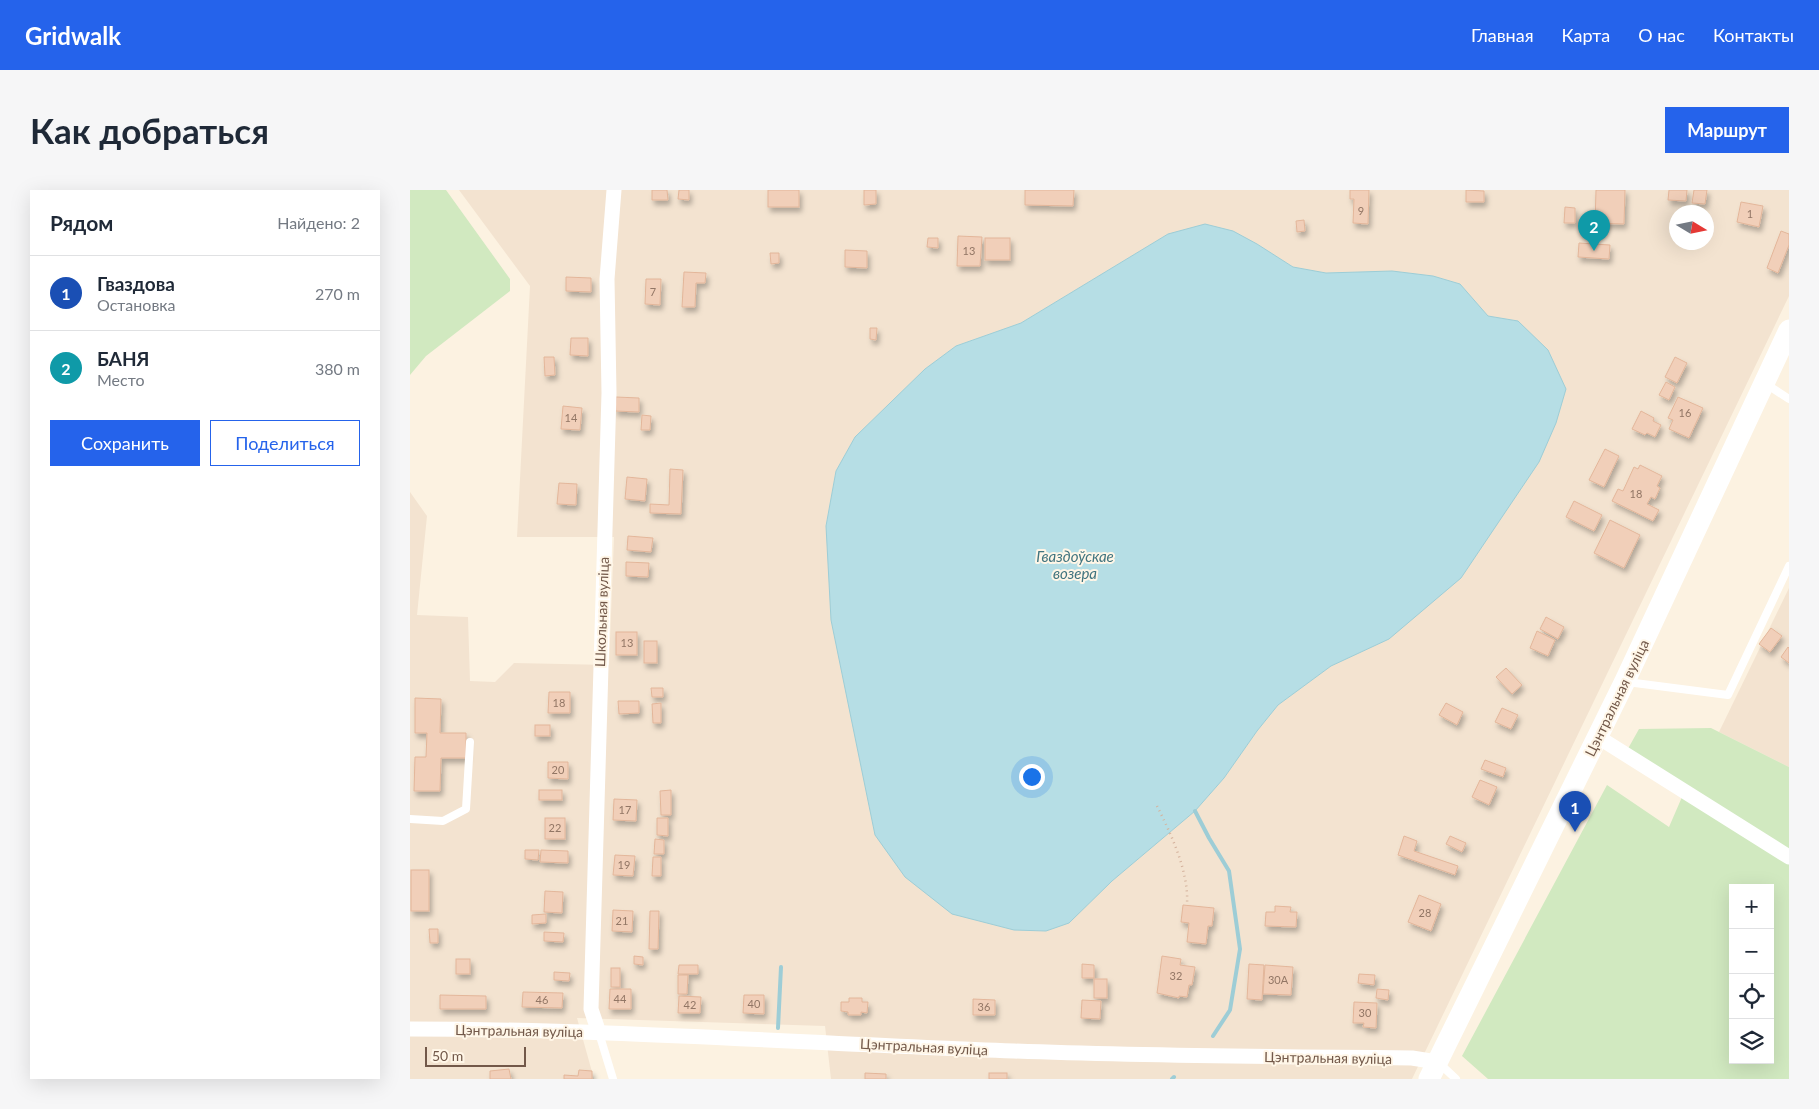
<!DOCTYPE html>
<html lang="ru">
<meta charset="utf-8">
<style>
:root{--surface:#fff;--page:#f6f6f7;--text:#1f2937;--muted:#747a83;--line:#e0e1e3;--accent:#2563eb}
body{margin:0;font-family:Lato,sans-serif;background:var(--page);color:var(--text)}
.controls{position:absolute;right:15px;bottom:15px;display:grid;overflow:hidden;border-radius:0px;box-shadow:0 5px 20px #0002}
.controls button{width:45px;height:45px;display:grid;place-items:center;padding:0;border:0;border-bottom:1px solid var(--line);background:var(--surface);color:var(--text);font:25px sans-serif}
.compass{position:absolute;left:1259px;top:15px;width:45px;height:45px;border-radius:50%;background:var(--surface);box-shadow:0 5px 20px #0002;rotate:100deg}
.scale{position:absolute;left:15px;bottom:12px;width:101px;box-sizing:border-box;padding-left:5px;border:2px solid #725849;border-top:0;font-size:14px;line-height:18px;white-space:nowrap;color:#725849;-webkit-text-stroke:4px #fff6e7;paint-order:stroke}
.you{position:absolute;left:621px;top:586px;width:18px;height:18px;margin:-12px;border:4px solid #fff;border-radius:50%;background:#1a73e8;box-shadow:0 0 0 8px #1a73e833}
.badge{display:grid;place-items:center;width:32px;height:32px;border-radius:50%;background:var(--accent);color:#fff;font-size:16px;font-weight:700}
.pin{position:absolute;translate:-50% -41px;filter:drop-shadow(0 1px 2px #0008)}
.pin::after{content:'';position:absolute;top:26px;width:18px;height:15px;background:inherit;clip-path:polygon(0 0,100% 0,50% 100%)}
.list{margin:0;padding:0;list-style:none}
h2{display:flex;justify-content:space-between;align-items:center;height:65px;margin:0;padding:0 20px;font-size:21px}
h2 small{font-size:16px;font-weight:400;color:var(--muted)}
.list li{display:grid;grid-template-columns:32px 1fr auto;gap:15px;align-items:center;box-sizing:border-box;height:75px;padding:0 20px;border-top:1px solid var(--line)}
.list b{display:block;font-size:19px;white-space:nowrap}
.list p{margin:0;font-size:16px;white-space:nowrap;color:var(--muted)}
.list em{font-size:16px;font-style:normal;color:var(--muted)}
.actions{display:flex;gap:10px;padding:15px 20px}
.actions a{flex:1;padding:11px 0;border:1px solid var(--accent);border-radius:0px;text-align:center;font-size:18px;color:var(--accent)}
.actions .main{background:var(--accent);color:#fff}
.icon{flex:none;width:28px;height:28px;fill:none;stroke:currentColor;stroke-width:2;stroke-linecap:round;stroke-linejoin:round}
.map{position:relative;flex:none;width:1379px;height:889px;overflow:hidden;border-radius:0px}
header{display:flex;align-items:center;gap:30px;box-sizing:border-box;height:70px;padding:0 25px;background:var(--accent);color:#fff}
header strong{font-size:24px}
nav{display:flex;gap:28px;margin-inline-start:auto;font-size:18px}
.intro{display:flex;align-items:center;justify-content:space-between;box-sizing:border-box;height:120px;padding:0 30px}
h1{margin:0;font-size:35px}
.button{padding:12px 22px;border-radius:0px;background:var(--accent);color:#fff;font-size:18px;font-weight:700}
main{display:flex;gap:30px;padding:0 30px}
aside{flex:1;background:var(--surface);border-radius:0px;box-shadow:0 5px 20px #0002}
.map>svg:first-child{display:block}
</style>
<header>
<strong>Gridwalk</strong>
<nav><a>Главная</a><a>Карта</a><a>О нас</a><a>Контакты</a></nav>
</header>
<div class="intro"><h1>Как добраться</h1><a class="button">Маршрут</a></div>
<main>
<aside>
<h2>Рядом<small>Найдено: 2</small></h2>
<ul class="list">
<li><span class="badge" style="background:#1a4fb4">1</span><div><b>Гваздова</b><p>Остановка</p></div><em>270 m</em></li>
<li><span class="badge" style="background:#0f9aa8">2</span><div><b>БАНЯ</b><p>Место</p></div><em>380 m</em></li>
</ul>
<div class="actions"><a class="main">Сохранить</a><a>Поделиться</a></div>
</aside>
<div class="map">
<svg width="1379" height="889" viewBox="0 0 1379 889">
<defs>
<filter id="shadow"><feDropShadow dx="2.5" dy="4.5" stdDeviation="2.5" flood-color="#0004"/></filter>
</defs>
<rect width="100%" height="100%" fill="#fcf2e1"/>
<g fill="#f3e3d0" fill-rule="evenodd">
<path d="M49,0H1379V106L1002,889H421L415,836L167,828L184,889H0V302L17,326L7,425L58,427L60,491L85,492L104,473L199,475L204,347H107L120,96ZM1266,22H1296V52H1266ZM758,44L847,54L883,77L916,83L982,81L1023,86L1050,94L1078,126L1108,131L1129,272L1095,321L979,448L921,476L868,515L847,541L814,588L785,621L702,691L659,732L636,741L604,740L574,732L465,645L455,593L416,336L426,281L445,247L515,179L546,156L611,133Z"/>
<polygon points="1379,398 1379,577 1309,542"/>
</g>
<g fill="#d1e9c0" fill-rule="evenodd">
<polygon points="0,0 36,0 100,89 100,101 16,166 0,185"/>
<path d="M1301,538L1379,577V889H1078L1052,866L1197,595L1259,637L1272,607L1215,564L1229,539ZM1323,698H1360V870H1323Z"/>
</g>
<polygon fill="#b6dee5" stroke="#9dcdd6" points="795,34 823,41 847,54 883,77 916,83 982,81 1023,86 1050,94 1078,126 1108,131 1138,160 1156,199 1146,233 1129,272 1051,388 979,449 921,476 868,515 847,541 814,588 785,621 702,691 659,733 636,741 604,740 542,724 495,687 465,645 421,430 416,336 426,281 445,247 515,179 546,156 611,133 758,44"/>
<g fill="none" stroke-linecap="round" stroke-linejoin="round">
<g stroke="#9dcdd6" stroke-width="4">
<polyline points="785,621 799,648 819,681 830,759 820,820 803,846"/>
<polyline points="368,838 371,777"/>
<polyline points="762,889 764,887"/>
</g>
</g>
<g fill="#f1cfb9" stroke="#e3b69a" filter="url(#shadow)">
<polygon points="242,0 257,0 258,10 242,10"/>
<polygon points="269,0 279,0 279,10 268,9"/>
<rect x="358" y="0" width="31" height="17"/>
<polygon points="454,0 466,0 466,14 454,15"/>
<polygon points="615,0 664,0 663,16 615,15"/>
<polygon points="940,0 959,0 958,34 943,33 944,9 940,9"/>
<polygon points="1056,0 1074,1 1074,12 1056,12"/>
<polygon points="1186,0 1215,0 1214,34 1185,33"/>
<polygon points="1259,0 1277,0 1276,11 1258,10"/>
<polygon points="1284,0 1297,0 1295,14 1282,13"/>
<polygon points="1331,12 1353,16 1349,37 1327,32"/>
<polygon points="1155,17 1165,18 1165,33 1154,33"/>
<polygon points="894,30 895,41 887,42 886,31"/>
<polygon points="1371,41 1379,44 1379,55 1368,83 1357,78"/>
<polygon points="548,46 572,47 570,76 547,76"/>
<polygon points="518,48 528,48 528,58 517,57"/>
<rect x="575" y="48" width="25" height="22"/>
<polygon points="1169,53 1200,55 1199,69 1168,67"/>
<polygon points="435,60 457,61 457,78 435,77"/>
<polygon points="360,63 369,63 369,73 361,74"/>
<polygon points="274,82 296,83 295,93 286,93 285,117 272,117"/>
<polygon points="156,87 181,88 181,102 156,101"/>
<polygon points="236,89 251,89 250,115 235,114"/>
<polygon points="460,138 467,138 466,150 460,149"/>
<polygon points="161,148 178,148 178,166 160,165"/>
<polygon points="134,167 144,167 145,185 135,186"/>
<polygon points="1265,167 1277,173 1267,193 1255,187"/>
<polygon points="1256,192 1265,197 1259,210 1249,205"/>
<polygon points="206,207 229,208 229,222 205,221"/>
<polygon points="1268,207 1293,218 1279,248 1259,239 1263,230 1258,228"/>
<polygon points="153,216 172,218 170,240 151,239"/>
<polygon points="1231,221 1244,228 1243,231 1251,235 1245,247 1237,243 1235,245 1222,239"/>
<polygon points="232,225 241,226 240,240 231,240"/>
<polygon points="1195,259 1209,266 1194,297 1179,290"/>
<polygon points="1230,275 1252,286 1247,296 1250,298 1245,309 1241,307 1237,314 1249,320 1243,331 1202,311 1208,299 1213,301 1224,277 1228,279"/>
<polygon points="260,279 273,280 271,324 240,323 240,314 259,315"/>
<polygon points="217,287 237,289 235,311 215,309"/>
<polygon points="149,293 167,294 166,315 147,314"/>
<polygon points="1164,311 1192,325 1184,341 1156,327"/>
<polygon points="1200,330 1230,345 1214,378 1184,363"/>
<polygon points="218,346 243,348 241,362 217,360"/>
<polygon points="216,372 239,373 238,387 216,386"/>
<polygon points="1136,427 1154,437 1148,449 1130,439"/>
<polygon points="1361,438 1372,446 1360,462 1349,454"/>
<polygon points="1127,441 1145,450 1138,466 1120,458"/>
<rect x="206" y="442" width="21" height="23"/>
<rect x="234" y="451" width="13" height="22"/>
<polygon points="1378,457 1379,458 1379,473 1371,467"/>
<polygon points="1096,478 1112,495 1102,504 1086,487"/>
<polygon points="241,498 253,498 253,507 242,507"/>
<polygon points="139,502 160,502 160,523 138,523"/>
<polygon points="5,508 31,509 30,543 56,543 56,568 31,568 30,601 4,601 5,567 16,567 17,543 5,543"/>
<polygon points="208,511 229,511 229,523 209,524"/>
<polygon points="251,513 251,533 243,533 242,514"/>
<polygon points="1036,513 1053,522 1047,535 1029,525"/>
<polygon points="1092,518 1108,525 1101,539 1085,532"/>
<rect x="125" y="535" width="15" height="11"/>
<polygon points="1075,570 1096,578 1093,587 1071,579"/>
<polygon points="138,572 158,572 158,589 138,588"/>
<polygon points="1070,590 1087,597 1079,615 1062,607"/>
<rect x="129" y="600" width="23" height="10"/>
<polygon points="261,600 261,625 251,625 250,601"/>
<polygon points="204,609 227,610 226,631 203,630"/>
<rect x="135" y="628" width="20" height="21"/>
<polygon points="247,628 258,628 258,646 247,645"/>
<polygon points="994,646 1007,651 1004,661 1048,676 1045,685 988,665"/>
<polygon points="1040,646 1056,653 1052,662 1036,654"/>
<polygon points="245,649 254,650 254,664 244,664"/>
<polygon points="115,660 129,660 128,670 115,669"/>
<polygon points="131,660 158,661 158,673 130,672"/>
<polygon points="205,665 225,666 223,686 203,685"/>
<polygon points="243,667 251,667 251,686 242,686"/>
<rect x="1" y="680" width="18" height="41"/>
<polygon points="135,701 153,702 152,723 134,722"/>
<polygon points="1009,705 1031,714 1021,741 998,732"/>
<polygon points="773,715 804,718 802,736 798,736 796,754 777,752 779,733 771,732"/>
<polygon points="865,716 881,717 880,722 887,722 886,737 855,736 856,722 865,722"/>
<polygon points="203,720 223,721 222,742 202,741"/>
<polygon points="240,721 249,721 248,759 239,759"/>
<polygon points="136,724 136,733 122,734 122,725"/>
<polygon points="19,739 28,739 28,753 20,753"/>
<polygon points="134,742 154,743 153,752 134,751"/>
<polygon points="224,766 233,767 233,775 224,774"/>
<polygon points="752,766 771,769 770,775 785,777 782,795 779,795 777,807 769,806 769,808 747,803"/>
<rect x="46" y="769" width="14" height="15"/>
<polygon points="672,774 684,775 684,788 672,788"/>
<polygon points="839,774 854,775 852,810 837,809"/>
<polygon points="269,775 288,775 288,784 268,784"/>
<polygon points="855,775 883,777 881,805 853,804"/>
<rect x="201" y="778" width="9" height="19"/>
<polygon points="144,782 160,783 159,791 144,790"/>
<polygon points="949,784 965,785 964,795 948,793"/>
<polygon points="268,785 278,785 277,804 268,804"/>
<rect x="684" y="789" width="13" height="19"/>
<polygon points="200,799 221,799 221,819 199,819"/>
<polygon points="967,799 979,800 978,810 966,808"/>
<polygon points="113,802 153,803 152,818 112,817"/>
<polygon points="30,805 76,806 76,819 30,819"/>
<polygon points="334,805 354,805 354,824 333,823"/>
<polygon points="269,806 291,807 290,823 268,823"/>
<polygon points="439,808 452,808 452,812 458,812 457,823 451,822 451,825 438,825 438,822 431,821 431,812 439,812"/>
<polygon points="563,809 585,810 585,825 563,825"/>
<polygon points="672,810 691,811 690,829 671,828"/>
<polygon points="944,812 967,813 966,838 953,837 954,833 943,833"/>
<polygon points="99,879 101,889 80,889 80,881"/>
<polygon points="169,880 182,881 182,889 154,889 154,885 168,886"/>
<polygon points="455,883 476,884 476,889 455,889"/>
<rect x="579" y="883" width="18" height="6"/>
</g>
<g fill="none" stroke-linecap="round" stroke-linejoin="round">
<path stroke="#d5b39d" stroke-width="2.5" stroke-dasharray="1 4" stroke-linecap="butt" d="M747,616C761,644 779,682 777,714"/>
<g stroke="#fff" stroke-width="8">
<polyline points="1356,194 1379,209"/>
<polyline points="1217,492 1318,505 1379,376"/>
<polyline points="0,629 33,631 56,619 60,552"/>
<polyline points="189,843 203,889"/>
<polyline points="1029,873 1046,889"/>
</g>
<g stroke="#fff" stroke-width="15">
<polyline points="1188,547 1379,667"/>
<path d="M0,839C202,839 403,854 604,861C737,866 869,867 1002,868L1027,872"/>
<polyline points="189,843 181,819 199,203 197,89 204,0"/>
</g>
<polyline stroke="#fff" stroke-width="21" points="1019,889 1215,491 1379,140"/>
</g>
<g text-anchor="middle" stroke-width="4" stroke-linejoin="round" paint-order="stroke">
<g font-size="11" fill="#927665">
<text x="951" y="25">9</text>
<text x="1340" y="28">1</text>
<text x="559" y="65">13</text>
<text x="243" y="106">7</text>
<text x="1275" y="227">16</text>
<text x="161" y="232">14</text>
<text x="1226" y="308">18</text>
<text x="217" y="457">13</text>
<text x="149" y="517">18</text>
<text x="148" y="584">20</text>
<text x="215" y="624">17</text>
<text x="145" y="642">22</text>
<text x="214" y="679">19</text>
<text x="1015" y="727">28</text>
<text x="212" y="735">21</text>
<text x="766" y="790">32</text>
<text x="868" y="794">30А</text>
<text x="210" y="813">44</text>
<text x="132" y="814">46</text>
<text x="344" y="818">40</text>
<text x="280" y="819">42</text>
<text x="574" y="821">36</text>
<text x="955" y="827">30</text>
</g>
<g font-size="14" fill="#725849" stroke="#fff6e7">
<text transform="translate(192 422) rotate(-88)" y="5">Школьная вуліца</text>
<text transform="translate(1207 508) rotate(-64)" y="5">Цэнтральная вуліца</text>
<text transform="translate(109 841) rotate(1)" y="5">Цэнтральная вуліца</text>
<text transform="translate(514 857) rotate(3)" y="5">Цэнтральная вуліца</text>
<text transform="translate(918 868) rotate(1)" y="5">Цэнтральная вуліца</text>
</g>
<g font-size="15" font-style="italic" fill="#40747f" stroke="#fff6e7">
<text x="665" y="372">Гваздоўскае<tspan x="665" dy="17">возера</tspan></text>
</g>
</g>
</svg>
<div class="controls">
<button>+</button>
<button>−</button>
<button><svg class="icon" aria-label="locate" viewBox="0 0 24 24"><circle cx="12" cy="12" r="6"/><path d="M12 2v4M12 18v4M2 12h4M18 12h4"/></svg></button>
<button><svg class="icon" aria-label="layers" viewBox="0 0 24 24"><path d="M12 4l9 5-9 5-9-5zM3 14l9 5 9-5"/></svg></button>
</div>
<svg class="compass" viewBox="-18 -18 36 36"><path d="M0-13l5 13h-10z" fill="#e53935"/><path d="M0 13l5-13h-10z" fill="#747a83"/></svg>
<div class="scale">50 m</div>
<div class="you"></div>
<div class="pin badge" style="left:1165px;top:642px;background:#1a4fb4">1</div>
<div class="pin badge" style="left:1184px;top:61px;background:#0f9aa8">2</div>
</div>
</main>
